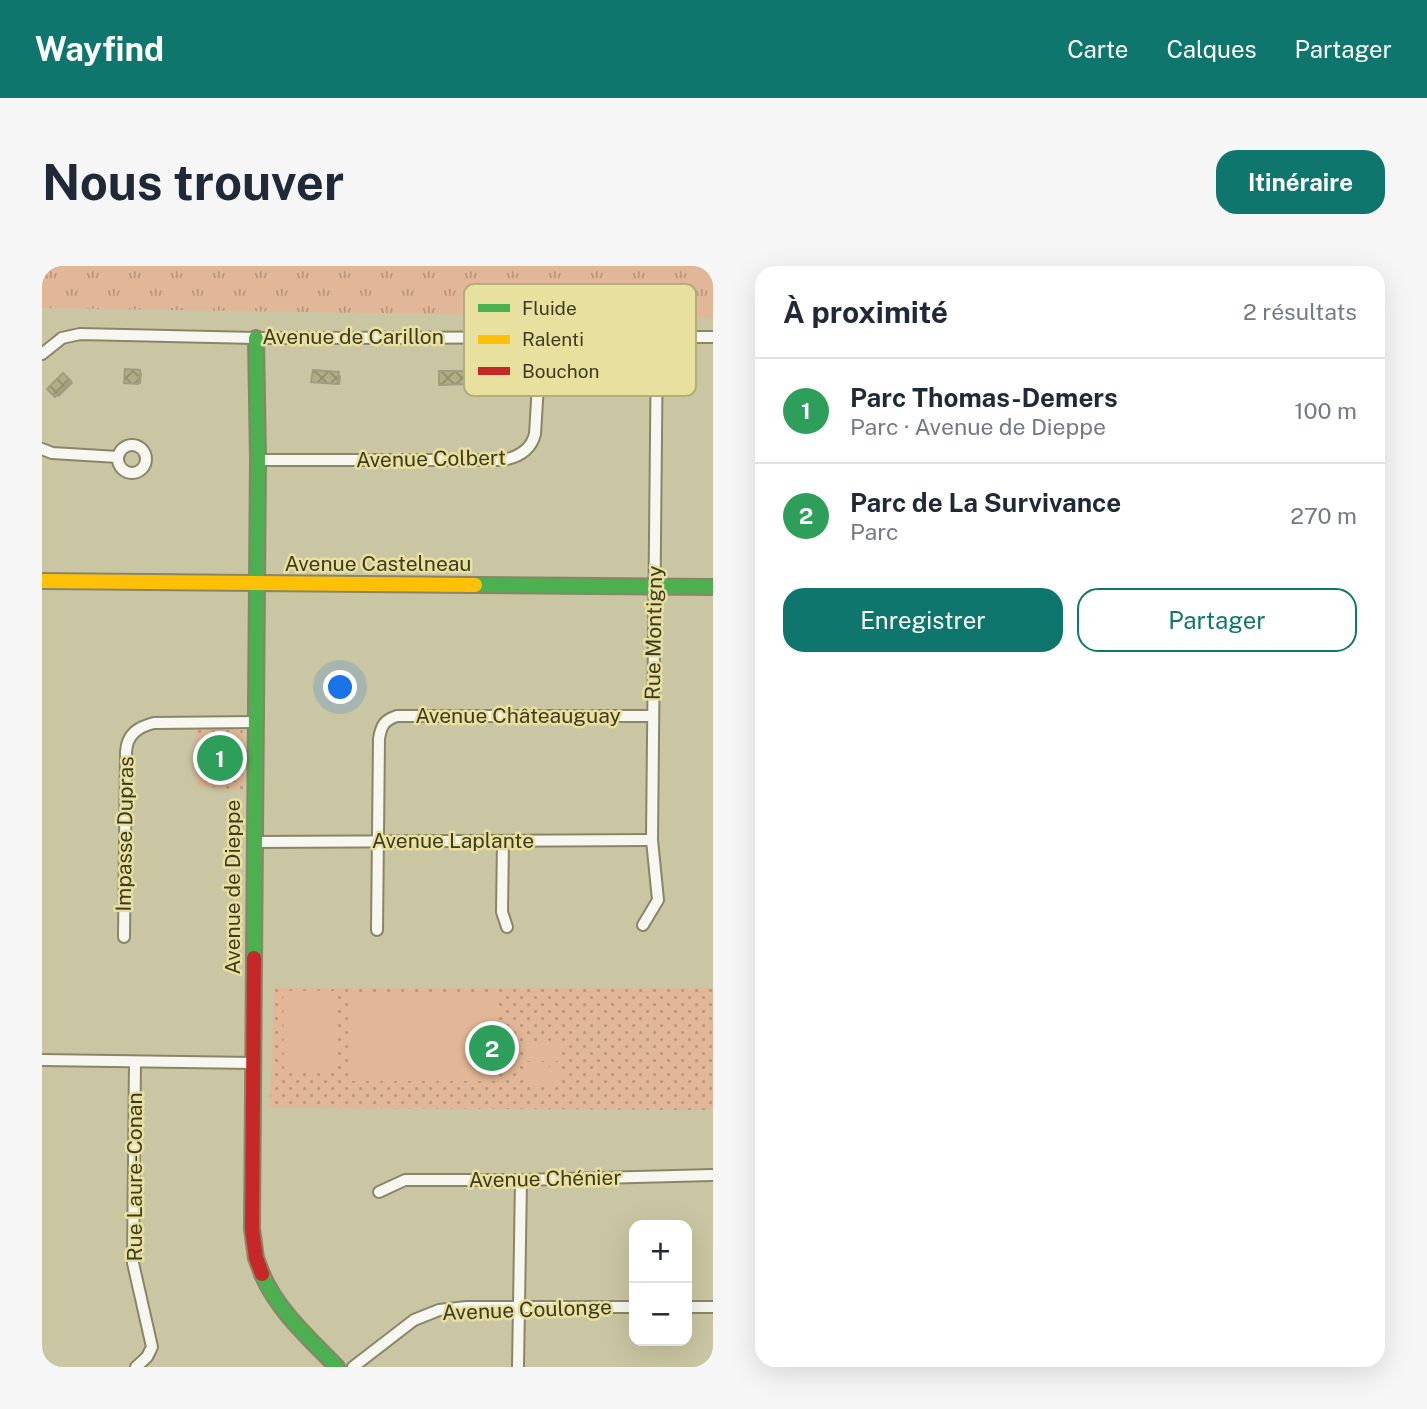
<!DOCTYPE html>
<html lang="fr">
<meta charset="utf-8">
<style>
:root{--surface:#fff;--page:#f6f6f7;--text:#1f2937;--muted:#747a83;--line:#e0e1e3;--accent:#0f766e}
body{margin:0;font-family:"Public Sans",sans-serif;background:var(--page);color:var(--text)}
.controls{position:absolute;right:21px;bottom:21px;display:grid;overflow:hidden;border-radius:14px;box-shadow:0 7px 28px #0002}
.controls button{width:63px;height:63px;display:grid;place-items:center;padding:0;border:0;border-bottom:2px solid var(--line);background:var(--surface);color:var(--text);font:35px sans-serif}
.you{position:absolute;left:299px;top:422px;width:24px;height:24px;margin:-18px;border:5px solid #fff;border-radius:50%;background:#1a73e8;box-shadow:0 0 0 10px #1a73e833}
.badge{display:grid;place-items:center;width:46px;height:46px;border-radius:50%;background:var(--accent);color:#fff;font-size:23px;font-weight:700}
.pin{position:absolute;translate:-50% -50%;border:4px solid #fff;box-shadow:0 2px 7px #0006}
.list{margin:0;padding:0;list-style:none}
h2{display:flex;justify-content:space-between;align-items:center;height:91px;margin:0;padding:0 28px;font-size:30px}
h2 small{font-size:23px;font-weight:400;color:var(--muted)}
.list li{display:grid;grid-template-columns:46px 1fr auto;gap:21px;align-items:center;box-sizing:border-box;height:105px;padding:0 28px;border-top:2px solid var(--line)}
.list b{display:block;font-size:26px;white-space:nowrap}
.list p{margin:0;font-size:23px;white-space:nowrap;color:var(--muted)}
.list em{font-size:23px;font-style:normal;color:var(--muted)}
.actions{display:flex;gap:14px;padding:21px 28px}
.actions a{flex:1;padding:16px 0;border:2px solid var(--accent);border-radius:21px;text-align:center;font-size:24px;color:var(--accent)}
.actions .main{background:var(--accent);color:#fff}
.map{position:relative;flex:none;width:671px;height:1101px;overflow:hidden;border-radius:21px}
header{display:flex;align-items:center;gap:42px;box-sizing:border-box;height:98px;padding:0 35px;background:var(--accent);color:#fff}
header strong{font-size:33px}
nav{display:flex;gap:38px;margin-inline-start:auto;font-size:24px}
.intro{display:flex;align-items:center;justify-content:space-between;box-sizing:border-box;height:168px;padding:0 42px}
h1{margin:0;font-size:49px}
.button{padding:18px 32px;border-radius:21px;background:var(--accent);color:#fff;font-size:24px;font-weight:700}
main{display:flex;gap:42px;padding:0 42px}
aside{flex:1;background:var(--surface);border-radius:21px;box-shadow:0 7px 28px #0002}
.map>svg:first-child{display:block}
</style>
<header>
<strong>Wayfind</strong>
<nav><a>Carte</a><a>Calques</a><a>Partager</a></nav>
</header>
<div class="intro"><h1>Nous trouver</h1><a class="button">Itinéraire</a></div>
<main>
<div class="map">
<svg width="671" height="1101" viewBox="0 0 671 1101">
<defs>
<pattern id="grass-tufts" width="24" height="20" patternUnits="userSpaceOnUse" patternTransform="scale(1.75)"><rect width="24" height="20" fill="#e2b797"/><path d="M3 7l-1-3M5 7V3M7 7l1-3M15 17l-1-3M17 17v-4M19 17l1-3" fill="none" stroke="#b9967b"/></pattern>
<pattern id="park-dots" width="8" height="8" patternUnits="userSpaceOnUse" patternTransform="scale(1.75)"><rect width="8" height="8" fill="#e2b797"/><path d="M2 2h.1M6 6h.1" fill="none" stroke="#b9967b" stroke-width="1.8" stroke-linecap="round"/></pattern>
<pattern id="building-cross-hatch" width="8" height="8" patternUnits="userSpaceOnUse" patternTransform="scale(1.75)"><rect width="8" height="8" fill="#b2ad85"/><path d="M0 0l8 8M0 8l8-8" fill="none" stroke="#928e6c"/></pattern>
</defs>
<rect width="100%" height="100%" fill="#cac6a3"/>
<polygon fill="url(#grass-tufts)" points="0,0 671,0 671,52 0,42"/>
<g fill="url(#park-dots)">
<polygon points="154,464 201,464 202,524 155,520"/>
<polygon points="232,722 671,722 671,844 228,842"/>
</g>
<g fill="#e2b797">
<polygon points="241,725 292,725 293,804 242,804"/>
<polygon points="308,727 454,728 453,815 308,815"/>
<rect x="484" y="779" width="35" height="16"/>
<polygon points="484,800 519,801 519,817 484,817"/>
</g>
<g fill="#0003">
<polygon points="98,106 100,107 99,118 83,116"/>
<polygon points="427,107 429,109 428,118 398,118"/>
<polygon points="296,108 299,110 298,119 271,115"/>
<polygon points="24,111 31,117 17,131 14,129"/>
</g>
<g fill="url(#building-cross-hatch)" stroke="#a19d81" stroke-width="2">
<polygon points="83,103 98,104 96,118 82,117"/>
<polygon points="271,104 297,106 295,118 269,116"/>
<polygon points="397,105 427,105 426,118 397,119"/>
<polygon points="21,107 29,115 13,131 5,123"/>
</g>
<g fill="none" stroke-linecap="round" stroke-linejoin="round">
<defs>
<g id="street">
<polyline points="0,88 20,72 38,68 214,72 671,71"/>
<circle cx="90" cy="193" r="14"/>
<polyline points="0,183 10,187 76,191"/>
<path d="M216,194H461C477,191 489,184 493,168L499,69"/>
<polyline points="461,575 460,646 465,661"/>
<polyline points="213,576 610,574"/>
<polyline points="601,659 616,634 610,574 615,70"/>
<path d="M335,664L337,473C339,460 342,454 355,450H611"/>
<path d="M82,671L84,486C85,468 96,461 112,457L214,456"/>
<polyline points="0,794 211,797"/>
<polyline points="93,796 91,997 110,1081 105,1091 94,1101"/>
<polyline points="337,926 363,914 479,914 671,909"/>
<polyline points="645,1041 671,1041"/>
<polyline points="311,1101 372,1054 397,1044 425,1041 592,1041"/>
<polyline points="476,1101 479,914"/>
</g>
<g id="fast">
<polyline points="433,319 671,321"/>
<polyline points="212,692 216,194 214,72"/>
<path d="M220,1008C236,1045 267,1072 295,1101"/>
</g>
<polyline id="slow" points="0,315 433,319"/>
<polyline id="jam" points="212,692 210,963 214,992 220,1008"/>
</defs>
<use href="#street" stroke="#888568" stroke-width="14"/>
<use href="#fast" stroke="#888568" stroke-width="18"/>
<use href="#slow" stroke="#888568" stroke-width="18"/>
<use href="#jam" stroke="#888568" stroke-width="18"/>
<use href="#street" stroke="#f7f6f1" stroke-width="10"/>
<use href="#fast" stroke="#4caf50" stroke-width="14"/>
<use href="#slow" stroke="#ffc107" stroke-width="14"/>
<use href="#jam" stroke="#c62828" stroke-width="14"/>
</g>
<g text-anchor="middle" stroke-width="5" stroke-linejoin="round" paint-order="stroke">
<g font-size="21" fill="#3e3a20" stroke="#e8e09e">
<text x="311" y="78">Avenue de Carillon</text>
<text transform="translate(389 193) rotate(-1)" y="7">Avenue Colbert</text>
<text x="336" y="305">Avenue Castelneau</text>
<text transform="translate(612 367) rotate(-89)" y="7">Rue Montigny</text>
<text x="476" y="457">Avenue Châteauguay</text>
<text transform="translate(83 568) rotate(-89)" y="7">Impasse Dupras</text>
<text x="411" y="582">Avenue Laplante</text>
<text transform="translate(191 621) rotate(-90)" y="7">Avenue de Dieppe</text>
<text transform="translate(93 911) rotate(-90)" y="7">Rue Laure-Conan</text>
<text transform="translate(503 913) rotate(-1)" y="7">Avenue Chénier</text>
<text transform="translate(485 1044) rotate(-2)" y="7">Avenue Coulonge</text>
</g>
</g>
<rect x="422" y="18" width="232" height="112" rx="10" fill="#e8e09e" stroke="#b5ae78" stroke-width="2"/>
<rect x="436" y="38" width="32" height="8" fill="#4caf50"/>
<rect x="436" y="69" width="32" height="9" fill="#ffc107"/>
<rect x="436" y="101" width="32" height="8" fill="#c62828"/>
<g font-size="19" fill="#3e3a20">
<text x="480" y="49">Fluide</text>
<text x="480" y="80">Ralenti</text>
<text x="480" y="112">Bouchon</text>
</g>
</svg>
<div class="controls">
<button>+</button>
<button>−</button>
</div>
<div class="you"></div>
<div class="pin badge" style="left:178px;top:492px;background:#2e9e5b">1</div>
<div class="pin badge" style="left:450px;top:782px;background:#2e9e5b">2</div>
</div>
<aside>
<h2>À proximité<small>2 résultats</small></h2>
<ul class="list">
<li><span class="badge" style="background:#2e9e5b">1</span><div><b>Parc Thomas-Demers</b><p>Parc · Avenue de Dieppe</p></div><em>100 m</em></li>
<li><span class="badge" style="background:#2e9e5b">2</span><div><b>Parc de La Survivance</b><p>Parc</p></div><em>270 m</em></li>
</ul>
<div class="actions"><a class="main">Enregistrer</a><a>Partager</a></div>
</aside>
</main>
